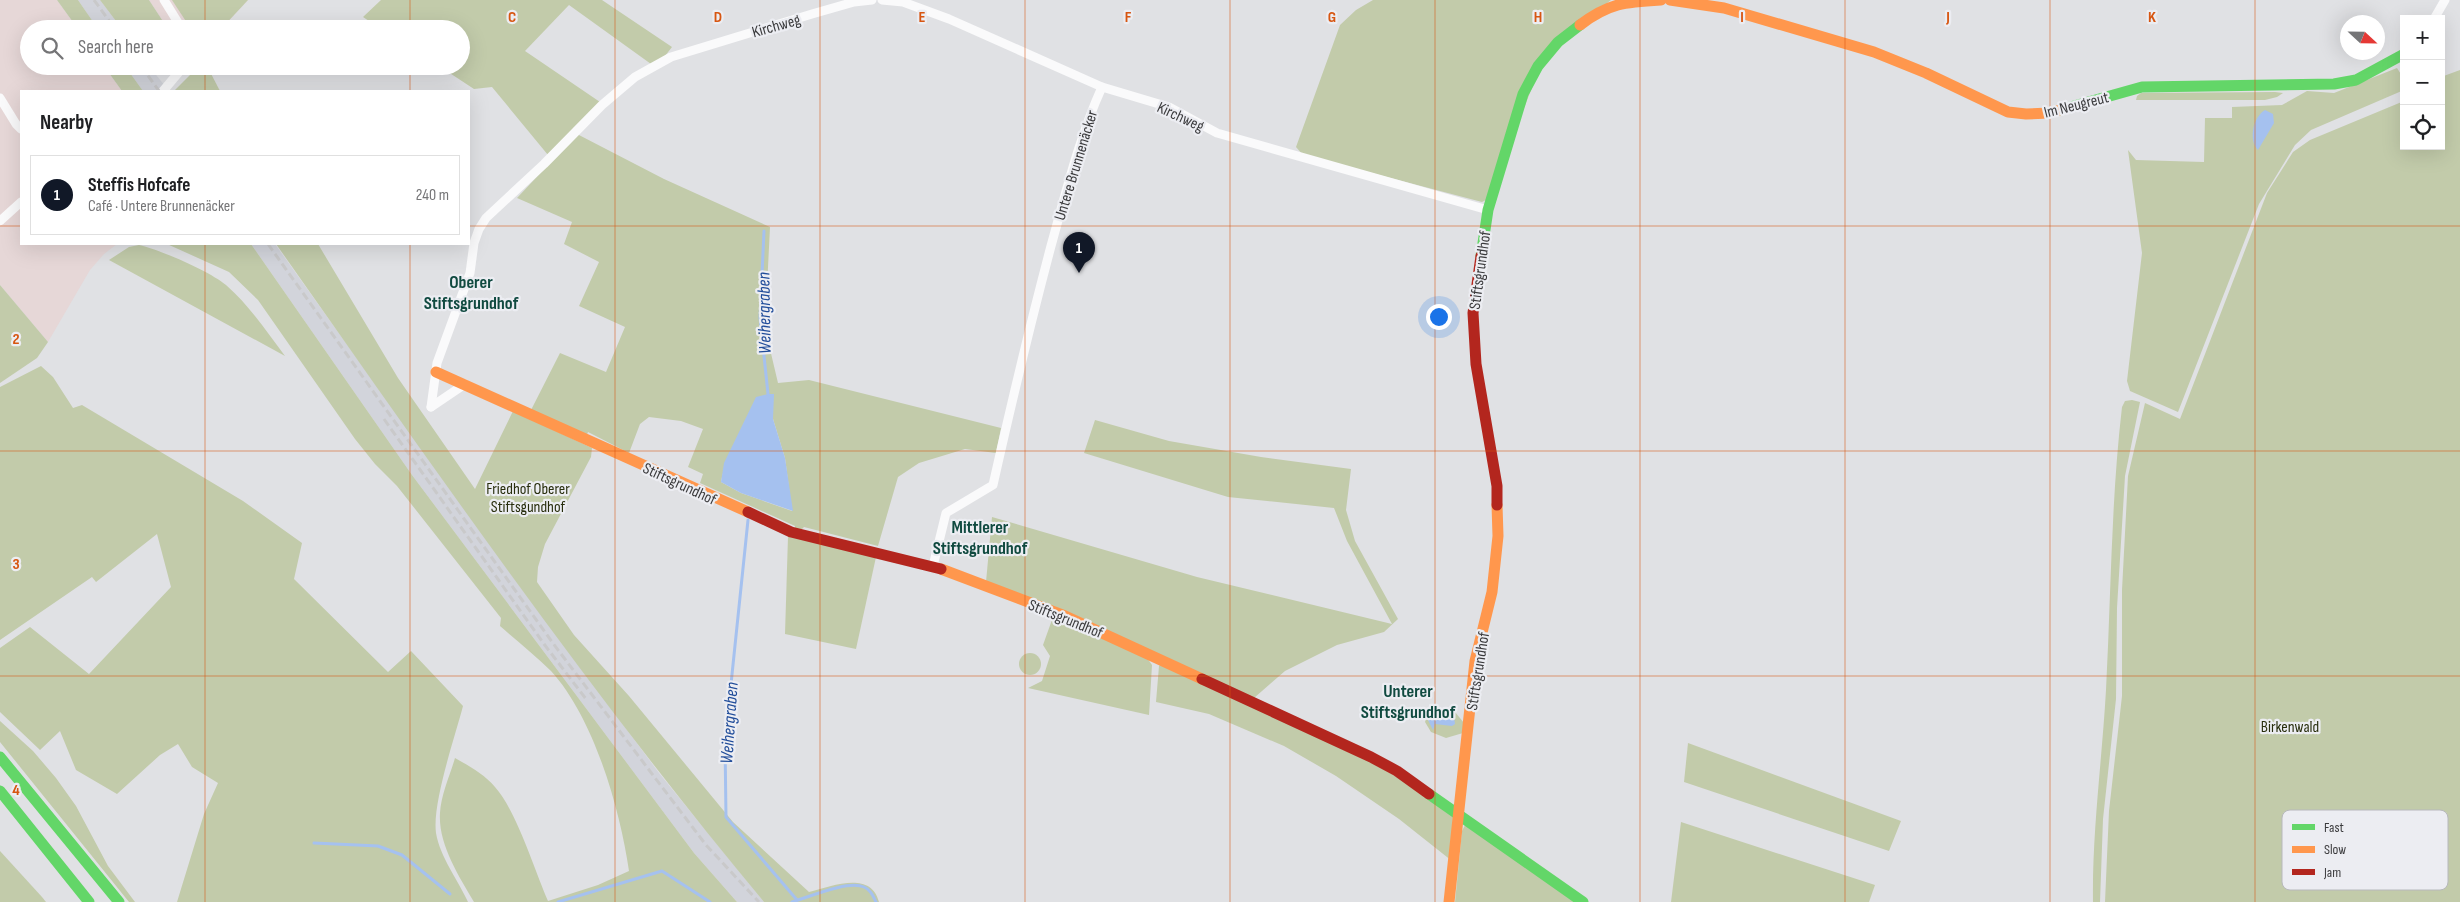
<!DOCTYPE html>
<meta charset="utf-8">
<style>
:root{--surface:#fff;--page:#f6f6f6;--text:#202124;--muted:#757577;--line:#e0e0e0;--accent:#111827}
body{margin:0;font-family:"Sofia Sans Condensed",sans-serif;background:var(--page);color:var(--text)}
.controls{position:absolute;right:15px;top:15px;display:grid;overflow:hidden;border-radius:0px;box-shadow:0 5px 20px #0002}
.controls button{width:45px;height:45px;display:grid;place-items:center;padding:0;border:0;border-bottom:1px solid var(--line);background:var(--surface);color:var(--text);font:25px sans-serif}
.compass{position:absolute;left:2340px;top:15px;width:45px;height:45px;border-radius:50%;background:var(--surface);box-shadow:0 5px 20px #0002;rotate:112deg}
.you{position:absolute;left:1438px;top:316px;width:18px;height:18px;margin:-12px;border:4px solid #fff;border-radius:50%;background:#1a73e8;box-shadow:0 0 0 8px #1a73e833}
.badge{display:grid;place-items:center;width:32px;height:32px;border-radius:50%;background:var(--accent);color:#fff;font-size:16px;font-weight:700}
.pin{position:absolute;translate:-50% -41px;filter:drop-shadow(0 1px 2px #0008)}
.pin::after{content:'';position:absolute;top:26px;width:18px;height:15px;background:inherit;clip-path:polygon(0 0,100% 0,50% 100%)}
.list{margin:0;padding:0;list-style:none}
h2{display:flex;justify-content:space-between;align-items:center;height:65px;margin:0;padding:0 20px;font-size:21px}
h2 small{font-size:16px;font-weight:400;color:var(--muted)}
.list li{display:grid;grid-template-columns:32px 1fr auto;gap:15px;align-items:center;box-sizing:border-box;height:80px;margin:0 10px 10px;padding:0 10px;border:1px solid var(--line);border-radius:0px}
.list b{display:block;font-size:19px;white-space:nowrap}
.list p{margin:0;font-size:16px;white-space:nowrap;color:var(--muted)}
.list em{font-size:16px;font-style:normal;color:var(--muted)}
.icon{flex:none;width:28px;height:28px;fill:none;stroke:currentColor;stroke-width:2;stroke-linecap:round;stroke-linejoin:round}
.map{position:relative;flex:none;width:2460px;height:902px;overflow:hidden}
.search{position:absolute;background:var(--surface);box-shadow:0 5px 20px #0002;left:20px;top:20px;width:450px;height:55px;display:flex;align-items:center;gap:12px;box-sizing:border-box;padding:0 18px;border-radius:28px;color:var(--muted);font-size:19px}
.panel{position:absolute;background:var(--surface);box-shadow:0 5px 20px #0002;left:20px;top:90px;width:450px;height:155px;border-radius:0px}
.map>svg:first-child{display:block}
</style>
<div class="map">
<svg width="2460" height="902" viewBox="0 0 2460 902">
<rect width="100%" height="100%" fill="#e0e1e4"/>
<g fill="#d2d4db">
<polygon points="78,0 100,0 122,29 98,29"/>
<polygon points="125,66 149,66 169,91 143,91"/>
<polygon points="251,244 275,244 522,589 659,773 764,902 737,902 694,853 412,475"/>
</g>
<g fill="#e6d7d7">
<polygon points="0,0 57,0 78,29 29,29 29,66 104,66 122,91 21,91 21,244 117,244 104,254 90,270 48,342 0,285"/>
<polygon points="149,0 248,0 221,29 168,29"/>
</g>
<g fill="#c2cbaa" fill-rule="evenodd">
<polygon points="57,0 78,0 98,29 78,29"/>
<polygon points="100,0 149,0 168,29 122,29"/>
<polygon points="172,0 248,0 221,29 191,29"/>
<polygon points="381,0 602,0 672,47 665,56 651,64 569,5 525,51 600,102 548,155 492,87 474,89 439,66 461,66 461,29 381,29 363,17"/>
<polygon points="1373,0 1611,0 1547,50 1488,199 1482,202 1303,155 1296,147 1340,25 1356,10"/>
<polygon points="104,66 125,66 143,91 122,91"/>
<polygon points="199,66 207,66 220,91 174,91"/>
<polygon points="2397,68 2404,79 2404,90 2311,130 2295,145 2259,204 2178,412 2130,391 2127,381 2142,253 2128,150 2136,160 2204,162 2205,118 2232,118 2232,107 2282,105 2307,91 2334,93"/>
<polygon points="2460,70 2460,902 2105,902 2109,811 2122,696 2122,590 2128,476 2145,403 2180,419 2267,193 2293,152 2310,140 2404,101 2404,146 2441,146 2441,77"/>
<polygon points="2141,93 2275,92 2283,93 2277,97 2265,100 2136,100 2137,96"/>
<path d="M577,134L664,179L770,227L765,328L778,383L809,380L1001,428L996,453L965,449L919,463L898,477L878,546L804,527L800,531L795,529V526L700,483L703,474L688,467L703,429L681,421L649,417L640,424L629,453L588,432L586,437L530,412L560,353L606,372L625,327L579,306L599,262L564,244L572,222L517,198ZM773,394V419L785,458L792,511L741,493L721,482C728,446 751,422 773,394Z"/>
<path d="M167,244H251L412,475L694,853L737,902H474C459,876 438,844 440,813C441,795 450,775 455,758C469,766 484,774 495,787C516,810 535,871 548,901L598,885L629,871C620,809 594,718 551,671C535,655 517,641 500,626L501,618L397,486L375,464L355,439L258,300L229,272Z"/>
<path d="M276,244H318L398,378L475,489L513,411L592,448L591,457L545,544L538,567L537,582L574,635L629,696L733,822L809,892C832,886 871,870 879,902H764C589,692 433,467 276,244Z"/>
<path d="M139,245C161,250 209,271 226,285C249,305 267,332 285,356L109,260L129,247Z"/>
<polygon points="0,285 48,342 37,358 0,383"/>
<path d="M41,366L53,377L73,408L82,405L243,501L302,543L294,579L388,672L411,651L463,706C455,737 432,803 436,833C440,857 458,880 468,902H177L204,814L218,783L192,767L178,744L160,755L117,794L76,770L60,731L40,750L0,712V648L30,627L89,674L171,587L157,534L96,582L92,577L0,640V387Z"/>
<path d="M2132,400L2140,402L2125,476L2117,608L2116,699L2103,819L2100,902H2093C2092,831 2102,761 2106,690C2111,596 2111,501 2122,407L2125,401Z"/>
<polygon points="1095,420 1169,441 1261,457 1351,469 1346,510 1355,541 1398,619 1384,632 1337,645 1285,671 1254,698 986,582 992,517 1197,577 1392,624 1347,541 1334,508 1228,497 1084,453"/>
<polygon points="788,536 876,557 856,649 785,634"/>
<polygon points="1053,617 1147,658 1152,665 1149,715 1028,688 1042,681 1050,656 1043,645"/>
<circle cx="1030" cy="664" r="11"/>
<polygon points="1161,664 1362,755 1453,813 1452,861 1399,819 1336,776 1284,746 1209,714 1156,702 1159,666"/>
<polygon points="1433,710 1455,712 1464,723 1463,733 1446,738 1431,732 1425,722 1427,716"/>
<polygon points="0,721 33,751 56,778 76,806 108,866 135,902 129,902 0,742"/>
<polygon points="1688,743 1901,821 1889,851 1684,782"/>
<polygon points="1681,822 1875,885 1869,902 1671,902"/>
<polygon points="1465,825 1577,902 1455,902 1462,831"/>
<polygon points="0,851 42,897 46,902 0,902"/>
</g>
<g fill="#a5c1ef">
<path d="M2265,110L2273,114L2274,123L2258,150C2248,140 2253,117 2265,110Z"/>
<polygon points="768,394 774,394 773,419 785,458 793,511 741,493 721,482 724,463 756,397"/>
<polygon points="1437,713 1448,714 1454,717 1455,724 1452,726 1435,724 1433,730 1428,720 1431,715"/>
</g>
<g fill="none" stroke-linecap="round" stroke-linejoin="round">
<g stroke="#a5c1ef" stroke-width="3">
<polyline points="764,231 760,318 768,394"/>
<polyline points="748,520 725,742 726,817 797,900"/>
<polyline points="314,843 378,846 402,855 450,894"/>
<polyline points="558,902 662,871 710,902"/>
<path d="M792,902C809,897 848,880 864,887C871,890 873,896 876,902"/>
</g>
<g stroke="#fafafb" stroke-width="9">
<polyline points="164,0 182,29"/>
<polyline points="882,0 903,2 949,19 1102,87 1169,107 1217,133 1488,210"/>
<polyline points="2434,19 2445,0"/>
<polyline points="163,91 184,66"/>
<polyline points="0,98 16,124 21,129"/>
<polyline points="0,221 21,202"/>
<polyline points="431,407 437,363 470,273 474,243 479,229 486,218 544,164 602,105 635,77 671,57 812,14 854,2 872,0"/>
<polyline points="431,407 465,384"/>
<path d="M933,566L946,513L993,485C1011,405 1030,325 1051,246C1066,192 1079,138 1102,87"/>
</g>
<g stroke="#63d668" stroke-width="11">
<polyline points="2060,110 2142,87 2334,84 2356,80 2404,54"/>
<polyline points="1481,256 1488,210 1523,94 1538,66 1558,42 1580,25"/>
<polyline points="0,757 119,902"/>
<polyline points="0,791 89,902"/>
<polyline points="1429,794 1583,902"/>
</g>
<g stroke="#ff974d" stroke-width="11">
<polyline points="1670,0 1724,8 1874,52 1926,73 2008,112 2026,114 2049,113 2060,110"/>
<path d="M1580,25C1609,3 1625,2 1661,0"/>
<polyline points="436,372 748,512"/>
<polyline points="941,569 1065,616 1202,679"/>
<polyline points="1449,902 1475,661 1492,592 1498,536 1497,505"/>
</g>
<g stroke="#b3261e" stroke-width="11">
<polyline points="1481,256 1473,313 1476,364 1497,486 1497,505"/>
<polyline points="748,512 791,532 941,569"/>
<polyline points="1202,679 1371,757 1397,771 1429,794"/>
</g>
<g stroke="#c9c9ca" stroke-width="3" stroke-dasharray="8 4" stroke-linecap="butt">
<polyline points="94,0 115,29"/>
<polyline points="141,66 159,91"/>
<polyline points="268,244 552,642 706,845 759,902"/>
<polyline points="384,419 544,644 586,699"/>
</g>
</g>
<path fill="none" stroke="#d75611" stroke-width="1" stroke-opacity="0.55" d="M205,0V29M410,0V29M615,0V902M820,0V902M1025,0V902M1230,0V902M1435,0V902M1640,0V902M1845,0V902M2050,0V902M2255,0V902M205,66V91M410,66V91M0,226H21M469,226H2460M205,244V902M410,244V902M0,451H2460M0,676H2460"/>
<g text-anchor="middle" stroke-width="4.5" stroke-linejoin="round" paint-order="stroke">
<g font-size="16" fill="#3b3b3d" stroke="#ecedf2">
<text transform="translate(776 25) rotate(-16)" y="6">Kirchweg</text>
<text transform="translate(2076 104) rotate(-14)" y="6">Im Neugreut</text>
<text transform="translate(1181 116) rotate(25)" y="6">Kirchweg</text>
<text transform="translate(1075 165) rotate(-73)" y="6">Untere Brunnenäcker</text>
<text transform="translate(1479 270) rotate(-82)" y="6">Stiftsgrundhof</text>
<text transform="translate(680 483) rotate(25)" y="6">Stiftsgrundhof</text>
<text transform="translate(1066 618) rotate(22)" y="6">Stiftsgrundhof</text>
<text transform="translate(1477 671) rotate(-81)" y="6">Stiftsgrundhof</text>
</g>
<g font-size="16" fill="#282e0d" stroke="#ecedf2">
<text x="528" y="494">Friedhof Oberer<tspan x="528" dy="18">Stiftsgundhof</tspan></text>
<text x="2290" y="732">Birkenwald</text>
</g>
<g font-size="18" font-weight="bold" fill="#104a40" stroke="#ecedf2">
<text x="471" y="288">Oberer<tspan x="471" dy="21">Stiftsgrundhof</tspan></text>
<text x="980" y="533">Mittlerer<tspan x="980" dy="21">Stiftsgrundhof</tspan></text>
<text x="1408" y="697">Unterer<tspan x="1408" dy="21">Stiftsgrundhof</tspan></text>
</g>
<g font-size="18" font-style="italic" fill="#214d9a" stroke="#ecedf2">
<text transform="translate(764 313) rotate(-91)" y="6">Weihergraben</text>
<text transform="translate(729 723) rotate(-86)" y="6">Weihergraben</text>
</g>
</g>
<rect x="2282" y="810" width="166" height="80" rx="8" fill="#ecedf2" stroke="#b7b8bc" stroke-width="1"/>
<rect x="2292" y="824" width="23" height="6" fill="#63d668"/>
<rect x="2292" y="846" width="23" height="7" fill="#ff974d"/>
<rect x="2292" y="869" width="23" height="6" fill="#b3261e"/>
<g font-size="14" fill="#3b3b3d">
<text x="2324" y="832">Fast</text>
<text x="2324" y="854">Slow</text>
<text x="2324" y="877">Jam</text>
</g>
<g font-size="16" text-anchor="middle" font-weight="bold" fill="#d75611" stroke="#ecedf2" stroke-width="4.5" stroke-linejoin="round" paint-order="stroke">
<text x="512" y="22">C</text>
<text x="718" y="22">D</text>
<text x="922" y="22">E</text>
<text x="1128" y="22">F</text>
<text x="1332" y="22">G</text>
<text x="1538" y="22">H</text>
<text x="1742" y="22">I</text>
<text x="1948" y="22">J</text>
<text x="2152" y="22">K</text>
<text x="16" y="344">2</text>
<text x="16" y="569">3</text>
<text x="16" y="795">4</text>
</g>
</svg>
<div class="controls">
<button>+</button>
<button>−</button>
<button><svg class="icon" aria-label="locate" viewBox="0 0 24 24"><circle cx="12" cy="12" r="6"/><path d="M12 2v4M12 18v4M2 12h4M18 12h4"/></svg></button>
</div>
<svg class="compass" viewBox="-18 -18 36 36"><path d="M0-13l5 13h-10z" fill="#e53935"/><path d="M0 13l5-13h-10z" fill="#757577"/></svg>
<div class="you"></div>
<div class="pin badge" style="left:1079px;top:273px">1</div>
<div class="search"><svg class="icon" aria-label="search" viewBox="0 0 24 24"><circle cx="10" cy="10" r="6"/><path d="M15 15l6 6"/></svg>Search here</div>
<section class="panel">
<h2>Nearby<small></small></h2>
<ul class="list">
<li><span class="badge">1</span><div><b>Steffis Hofcafe</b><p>Café · Untere Brunnenäcker</p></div><em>240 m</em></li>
</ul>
</section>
</div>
